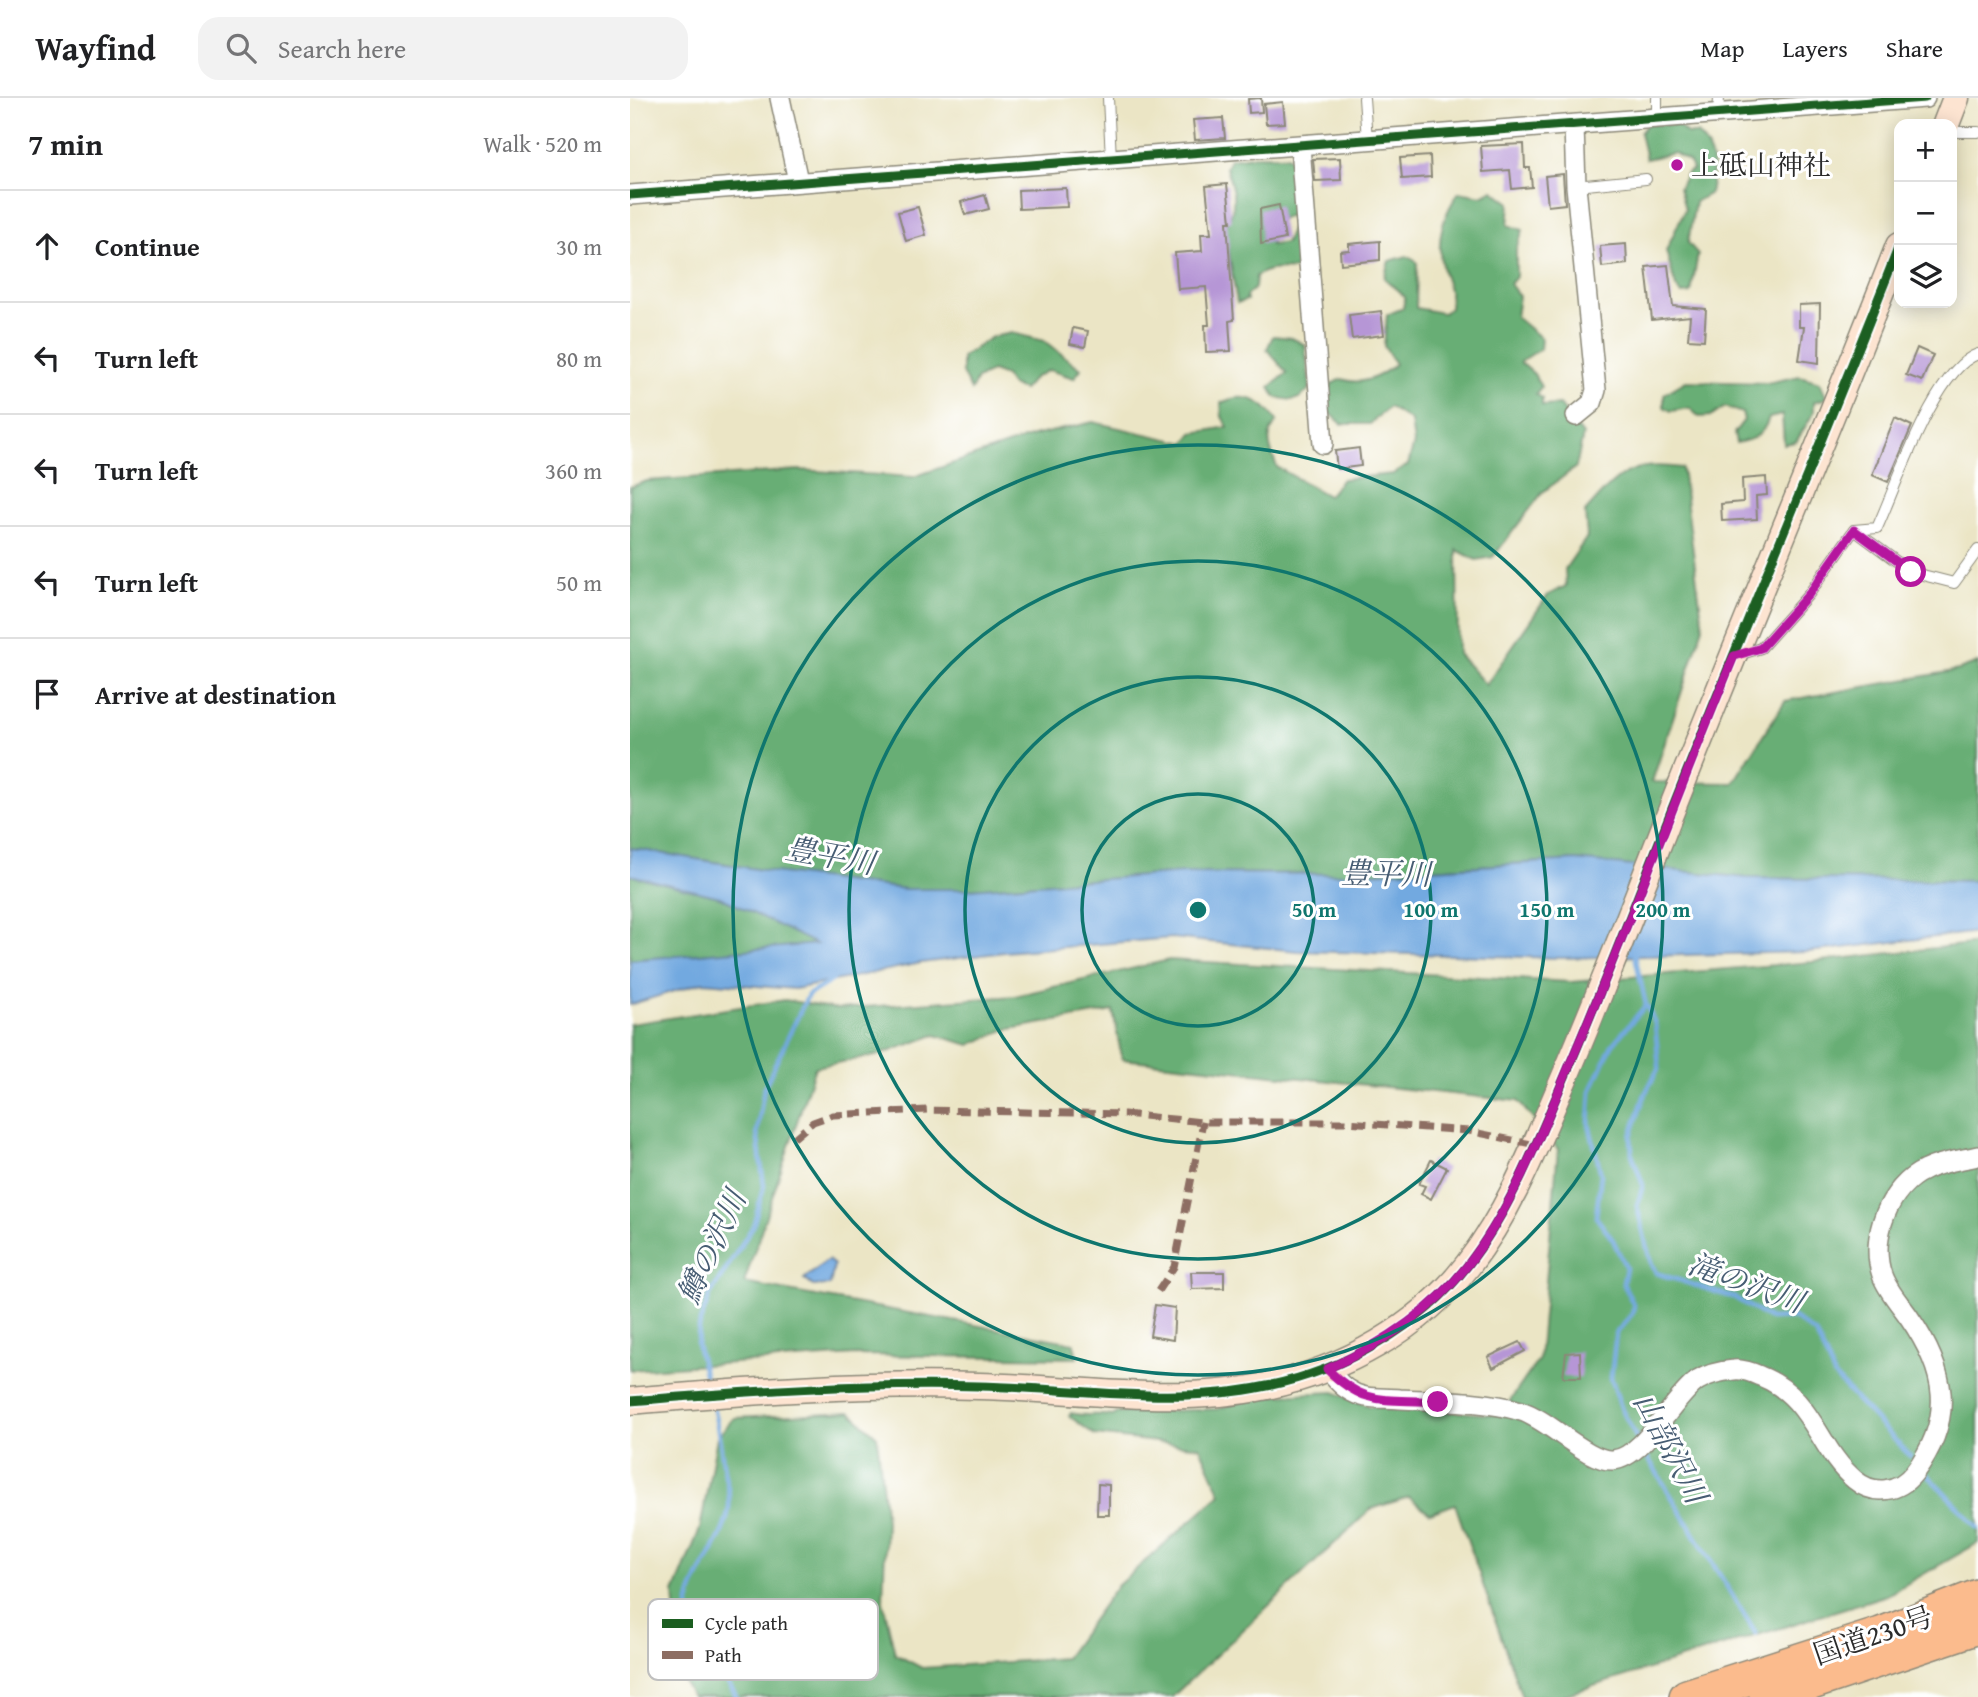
<!DOCTYPE html>
<meta charset="utf-8">
<style>
:root{--surface:#fff;--page:#f2f2f2;--text:#202124;--muted:#757577;--line:#e0e0e0}
body{margin:0;font-family:"Gentium Book Plus","Noto Serif JP",serif;background:var(--page);color:var(--text)}
.controls{position:absolute;right:21px;top:21px;display:grid;overflow:hidden;border-radius:14px;box-shadow:0 4px 18px #0003}
.controls button{width:63px;height:63px;display:grid;place-items:center;padding:0;border:0;border-bottom:2px solid var(--line);background:var(--surface);color:var(--text);font:35px sans-serif}
.stop{position:absolute;width:21px;height:21px;margin:-16px;border:5px solid #b5179e;border-radius:50%;background:#fff}
.stop.end{background:#b5179e;border-color:#fff;box-shadow:0 2px 7px #0008}
.list{margin:0;padding:0;list-style:none}
h2{display:flex;justify-content:space-between;align-items:center;height:91px;margin:0;padding:0 28px;font-size:30px}
h2 small{font-size:23px;font-weight:400;color:var(--muted)}
.list li{display:grid;grid-template-columns:46px 1fr auto;gap:21px;align-items:center;box-sizing:border-box;height:112px;padding:0 28px;border-top:2px solid var(--line)}
.list b{display:block;font-size:26px;white-space:nowrap}
.list em{font-size:23px;font-style:normal;color:var(--muted)}
.icon{flex:none;width:38px;height:38px;fill:none;stroke:currentColor;stroke-width:2;stroke-linecap:round;stroke-linejoin:round}
.map{position:relative;flex:none;width:1348px;height:1599px;overflow:hidden}
header{display:flex;align-items:center;gap:42px;box-sizing:border-box;height:98px;padding:0 35px;background:var(--surface);border-bottom:2px solid var(--line)}
header strong{font-size:33px}
nav{display:flex;gap:38px;margin-inline-start:auto;font-size:24px}
.search{width:490px;height:63px;background:var(--page);display:flex;align-items:center;gap:18px;box-sizing:border-box;padding:0 24px;border-radius:21px;color:var(--muted);font-size:26px}
main{display:flex}
aside{flex:1;background:var(--surface)}
.map>svg:first-child{display:block}
</style>
<header>
<strong>Wayfind</strong>
<div class="search"><svg class="icon" aria-label="search" viewBox="0 0 24 24"><circle cx="10" cy="10" r="6"/><path d="M15 15l6 6"/></svg>Search here</div>
<nav><a>Map</a><a>Layers</a><a>Share</a></nav>
</header>
<main>
<aside>
<h2>7 min<small>Walk · 520 m</small></h2>
<ul class="list">
<li><svg class="icon" aria-label="ahead" viewBox="0 0 24 24"><path d="M12 20V5M6 11l6-6 6 6"/></svg><div><b>Continue</b></div><em>30 m</em></li>
<li><svg class="icon" aria-label="left" viewBox="0 0 24 24"><path d="M17 20v-9H6M10 6l-5 5 5 5"/></svg><div><b>Turn left</b></div><em>80 m</em></li>
<li><svg class="icon" aria-label="left" viewBox="0 0 24 24"><path d="M17 20v-9H6M10 6l-5 5 5 5"/></svg><div><b>Turn left</b></div><em>360 m</em></li>
<li><svg class="icon" aria-label="left" viewBox="0 0 24 24"><path d="M17 20v-9H6M10 6l-5 5 5 5"/></svg><div><b>Turn left</b></div><em>50 m</em></li>
<li><svg class="icon" aria-label="arrive" viewBox="0 0 24 24"><path d="M6 21V4h12l-3 4 3 4H6"/></svg><div><b>Arrive at destination</b></div></li>
</ul>
</aside>
<div class="map">
<svg width="1348" height="1599" viewBox="0 0 1348 1599">
<rect width="100%" height="100%" fill="#fff"/>
<filter id="ink" filterUnits="userSpaceOnUse"><feTurbulence type="fractalNoise" baseFrequency=".0143" numOctaves="2"/><feDisplacementMap in="SourceGraphic" scale="14" xChannelSelector="R" yChannelSelector="G"/><feConvolveMatrix kernelMatrix="1 2 1 2 8 2 1 2 1" color-interpolation-filters="sRGB"/></filter>
<filter id="wash" filterUnits="userSpaceOnUse"><feTurbulence type="fractalNoise" baseFrequency=".00686" numOctaves="4" result="noise"/><feDisplacementMap in="SourceGraphic" scale="28" xChannelSelector="R" yChannelSelector="G"/><feGaussianBlur stdDeviation="1.57" result="paint"/><feColorMatrix in="noise" values="0 0 0 0 0 0 0 0 0 0 0 0 0 0 0 0 0 1.4 0 .05"/><feComposite in="paint" operator="in"/></filter>
<g filter="url(#wash)">
<rect width="100%" height="100%" fill="#ebe5c5"/>
<g fill="#67ae74" stroke="#496c50" stroke-width="2">
<path d="M1017,26L1047,27L1057,36H1067C1085,54 1085,72 1080,95L1065,104L1058,145L1068,156L1061,195L1052,196L1046,189L1036,153L1055,111L1049,90L1057,75L1063,72L1059,64L1044,55L1016,61L1010,35Z"/>
<path d="M629,57L657,58L663,62L667,115L640,125L641,147L655,145L661,132L670,129V172C655,171 639,169 626,178L625,190L616,198L617,202L607,205L595,130C608,108 604,93 596,70L600,61Z"/>
<path d="M863,92L880,105L878,127L893,132L886,151V179L880,186L889,198L886,219L911,240L910,251L890,264L904,276L911,289L906,296L912,300V308L930,307L953,337L946,369L913,394L863,459L846,462L827,452L828,556L856,587L918,497L936,488L935,471L957,439L955,414C988,376 1000,363 1052,370L1073,529L1022,684L1103,685L1155,603L1329,572L1348,565V783L1117,780L945,762L721,776L554,775L339,791H275L144,774L0,750V389L17,383L169,372L283,379L403,338L463,324L555,345L563,335L598,329L592,319L591,305C615,293 632,302 647,323C634,340 640,350 647,369L698,398L712,381L763,376L778,367L784,345L781,323L759,309L740,326H712L697,312L701,286L712,281C732,288 749,280 765,266L754,248L757,217L773,210L775,199L754,180L759,163L777,158L787,164L786,210L813,215L820,210C821,191 818,190 813,173C805,143 812,118 829,94L852,98Z"/>
<polygon points="382,235 414,243 451,271 444,280 419,272 405,279 393,292 381,287 375,278 362,273 347,281 341,292 332,275 332,259 362,239"/>
<path d="M643,238L662,240L675,247L680,290C668,305 662,303 645,299L640,289L657,275L637,251Z"/>
<path d="M1170,278L1190,284L1197,300L1184,304V314L1166,344L1154,346L1152,317L1139,320C1133,337 1124,342 1106,345L1104,335L1114,322L1112,315L1095,309L1082,318L1069,319L1060,310L1041,313L1034,309V296L1056,283L1137,285Z"/>
<polygon points="0,777 90,799 188,846 0,862"/>
<path d="M1348,845V1445L1257,1497L928,1599H892L825,1406L800,1415L779,1399L741,1411L542,1599H62L50,1577L44,1495L70,1431L87,1339L104,1320L220,1314L247,1338L256,1423L253,1503L265,1556L292,1570L435,1560L486,1489L591,1396L570,1349L465,1337L439,1318L441,1315C455,1319 467,1315 482,1318L487,1315L588,1311L629,1298L704,1294L739,1308L870,1317L909,1261L928,1051L888,1003L492,961L483,913L374,932L340,947L305,937L249,957L185,969L114,1185L444,1245L447,1260L226,1257L0,1272V926L155,902L207,911L385,898L539,862L941,884L1182,864Z"/>
</g>
<g fill="#72a9e0" stroke="#4e6a86" stroke-width="2">
<polygon points="0,750 144,774 275,791 339,791 554,775 721,776 945,762 1117,780 1348,783 1348,834 1178,854 932,860 667,853 542,840 374,854 291,865 165,891 73,884 0,907 0,862 186,846 90,799 0,777"/>
<polygon points="198,1162 204,1167 200,1187 183,1188 174,1181"/>
</g>
<g fill="none" stroke-linecap="round" stroke-linejoin="round">
<g stroke="#72a9e0" stroke-width="4.5">
<polyline points="1004,853 1016,907 1025,925 1029,969 1015,996 1001,1038 1002,1056 1013,1087 1007,1108 1020,1162 1026,1175 1105,1200 1140,1221 1164,1220 1186,1236 1205,1279 1280,1358"/>
<polyline points="77,1289 67,1246 70,1224 80,1197 123,1128 134,1088 127,1034 134,990 178,897 203,882"/>
<path d="M82,1304C88,1328 91,1349 94,1372C96,1385 101,1395 99,1409C94,1454 47,1485 60,1534C66,1555 96,1576 106,1599"/>
<polyline points="1007,1341 992,1312 981,1280 986,1235 1002,1216 1004,1208 993,1185 996,1170 983,1142 966,1119 971,1076 959,1026 961,993 982,947 1016,907"/>
<polyline points="1013,1352 1126,1536"/>
<polyline points="1298,1377 1348,1430"/>
</g>
</g>
<g id="blocks">
<g fill="#b696d6">
<polygon points="631,0 632,14 619,15 618,1"/>
<polygon points="653,4 655,25 636,26 634,6"/>
<polygon points="593,20 595,40 565,42 563,22"/>
<polygon points="894,46 895,70 900,70 902,89 882,91 880,72 853,74 851,48"/>
<polygon points="800,58 801,79 772,81 770,60"/>
<polygon points="710,60 711,82 685,83 683,61"/>
<polygon points="933,76 935,106 918,108 915,78"/>
<polygon points="597,86 601,124 597,124 604,222 599,223 601,253 576,254 575,227 579,227 576,189 548,191 545,155 572,153 571,136 581,136 576,88"/>
<polygon points="436,90 437,109 389,111 388,92"/>
<polygon points="355,97 359,111 335,117 331,104"/>
<polygon points="649,107 655,141 631,146 630,111"/>
<polygon points="288,109 296,137 276,143 268,114"/>
<polygon points="750,143 750,162 711,166 710,153 719,152 719,146"/>
<polygon points="996,146 997,166 972,169 970,148"/>
<polygon points="1038,167 1043,208 1076,211 1074,242 1058,241 1060,218 1022,222 1016,169"/>
<polygon points="1190,206 1189,265 1169,262 1174,229 1169,229 1169,207"/>
<polygon points="751,213 754,237 722,241 719,217"/>
<polygon points="443,230 458,233 455,249 440,246"/>
<polygon points="1287,250 1303,257 1292,283 1276,277"/>
<polygon points="1265,320 1282,328 1258,384 1242,377"/>
<polygon points="729,350 731,368 707,371 705,353"/>
<polygon points="1136,379 1137,397 1126,398 1127,421 1092,423 1091,406 1113,404 1112,381"/>
<polygon points="801,1062 817,1070 801,1101 791,1096 795,1088 789,1086"/>
<polygon points="561,1174 594,1174 594,1190 562,1191"/>
<polygon points="525,1207 545,1210 543,1242 520,1238"/>
<polygon points="890,1244 895,1253 863,1270 858,1259"/>
<polygon points="950,1254 951,1279 933,1279 936,1255"/>
<polygon points="468,1386 479,1387 479,1417 467,1417"/>
</g>
</g>
</g>
<g filter="url(#ink)">
<use href="#blocks" fill-opacity="0" stroke="#8b8878" stroke-width="2"/>
<g fill="none" stroke-linecap="round" stroke-linejoin="round">
<defs>
<g id="lane">
<polyline points="478,0 481,61"/>
<polyline points="734,0 737,42"/>
<polyline points="1027,0 1027,19"/>
<polyline points="1088,16 1089,0"/>
<polyline points="1322,34 1348,34"/>
<polyline points="946,88 1016,81"/>
<polyline points="1224,432 1281,474 1324,485 1348,452"/>
<path d="M1108,557L1131,550L1179,496L1224,432L1247,430C1266,389 1305,270 1348,256"/>
</g>
<g id="street">
<polyline points="150,0 168,83"/>
<polyline points="944,28 946,88 966,292 962,305 946,318"/>
<polyline points="670,48 693,346"/>
<polyline points="0,97 1295,0"/>
<path d="M697,1271C703,1277 709,1286 717,1291C734,1303 750,1299 770,1301C808,1303 854,1302 891,1313C918,1321 958,1364 983,1362C1013,1360 1043,1300 1067,1283C1078,1276 1091,1273 1104,1272C1113,1271 1121,1274 1130,1278C1184,1299 1187,1351 1225,1382C1244,1398 1269,1394 1284,1375C1326,1319 1316,1273 1279,1219C1270,1206 1257,1192 1252,1177C1239,1140 1259,1088 1295,1072C1311,1064 1330,1062 1348,1058"/>
</g>
<g id="secondary">
<polyline points="1316,26 1326,0"/>
<path d="M0,1303C116,1293 232,1285 349,1288C444,1290 543,1308 637,1288C714,1272 790,1230 838,1167C879,1114 904,1051 930,990C967,905 1000,818 1034,731C1110,536 1193,343 1269,148"/>
</g>
<g id="highway">
<polyline points="1057,1599 1251,1537 1348,1499"/>
<polyline points="1137,1599 1348,1528"/>
</g>
</defs>
<use href="#lane" stroke="#8b8878" stroke-width="12"/>
<use href="#street" stroke="#8b8878" stroke-width="22"/>
<use href="#secondary" stroke="#8b8878" stroke-width="29"/>
<use href="#highway" stroke="#8b8878" stroke-width="38"/>
<use href="#lane" stroke="#fff" stroke-width="10"/>
<use href="#street" stroke="#fff" stroke-width="19"/>
<use href="#secondary" stroke="#fde4d1" stroke-width="26"/>
<use href="#highway" stroke="#fbbb8d" stroke-width="35"/>
<g stroke="#8d6e63" stroke-width="7" stroke-dasharray="14 7" stroke-linecap="butt">
<polyline points="164,1040 183,1024 203,1017 297,1012 494,1016 573,1024 716,1024 839,1033 906,1047"/>
<polyline points="528,1193 544,1169 573,1024"/>
</g>
<defs>
<g id="cycleway">
<polyline points="0,97 1295,0"/>
<path d="M0,1303C116,1293 232,1285 349,1288C444,1290 543,1308 637,1288C714,1272 790,1230 838,1167C879,1114 904,1051 930,990C967,905 1000,818 1034,731C1110,536 1193,343 1269,148"/>
</g>
</defs>
<use href="#cycleway" stroke="#fff" stroke-width="13"/>
<use href="#cycleway" stroke="#1b5e20" stroke-width="9"/>
</g>
</g>
<g fill="none" stroke-linecap="round" stroke-linejoin="round" filter="url(#ink)">
<path stroke="#b5179e" stroke-width="9" d="M808,1304C756,1300 736,1310 697,1271C750,1247 801,1215 837,1168C883,1109 911,1035 940,966C998,831 1048,693 1104,558L1131,550L1179,496L1224,432L1281,474"/>
</g>
<g fill="none" stroke="#0f766e" stroke-width="3.5">
<circle cx="568" cy="812" r="116"/>
<circle cx="568" cy="812" r="233"/>
<circle cx="568" cy="812" r="349"/>
<circle cx="568" cy="812" r="465"/>
</g>
<circle fill="#b5179e" stroke="#fff" stroke-width="2.5" cx="1047" cy="67" r="7"/>
<g text-anchor="middle" stroke-width="6" stroke-linejoin="round" paint-order="stroke">
<g font-size="28" fill="#2b2b2b" stroke="#fff" text-anchor="start">
<text x="1061" y="77">上砥山神社</text>
</g>
<g font-size="28" fill="#2b2b2b" stroke="#fff">
<text transform="translate(1243 1537) rotate(-19)" y="10">国道230号</text>
</g>
<g font-size="30" font-style="italic" fill="#475d73" stroke="#fff">
<text transform="translate(200 758) rotate(10)" y="10">豊平川</text>
<text transform="translate(756 776) rotate(1)" y="10">豊平川</text>
<text transform="translate(82 1149) rotate(-65)" y="10">鱒の沢川</text>
<text transform="translate(1116 1185) rotate(20)" y="10">滝の沢川</text>
<text transform="translate(1040 1350) rotate(62)" y="10">山部沢川</text>
</g>
</g>
<rect x="18" y="1501" width="230" height="81" rx="10" fill="#fff" stroke="#bfbfbf" stroke-width="2"/>
<rect x="32" y="1521" width="31" height="9" fill="#1b5e20"/>
<rect x="32" y="1553" width="31" height="8" fill="#8d6e63"/>
<g font-size="19" fill="#2b2b2b">
<text x="75" y="1532">Cycle path</text>
<text x="75" y="1564">Path</text>
</g>
<circle cx="568" cy="812" r="10" fill="#0f766e" stroke="#fff" stroke-width="3.5"/>
<g font-size="21" text-anchor="middle" font-weight="bold" fill="#0f766e" stroke="#fff" stroke-width="6" stroke-linejoin="round" paint-order="stroke">
<text x="684" y="819">50 m</text>
<text x="801" y="819">100 m</text>
<text x="917" y="819">150 m</text>
<text x="1033" y="819">200 m</text>
</g>
</svg>
<div class="controls">
<button>+</button>
<button>−</button>
<button><svg class="icon" aria-label="layers" viewBox="0 0 24 24"><path d="M12 4l9 5-9 5-9-5zM3 14l9 5 9-5"/></svg></button>
</div>
<div class="stop" style="left:1281px;top:474px"></div>
<div class="stop end" style="left:808px;top:1304px"></div>
</div>
</main>
